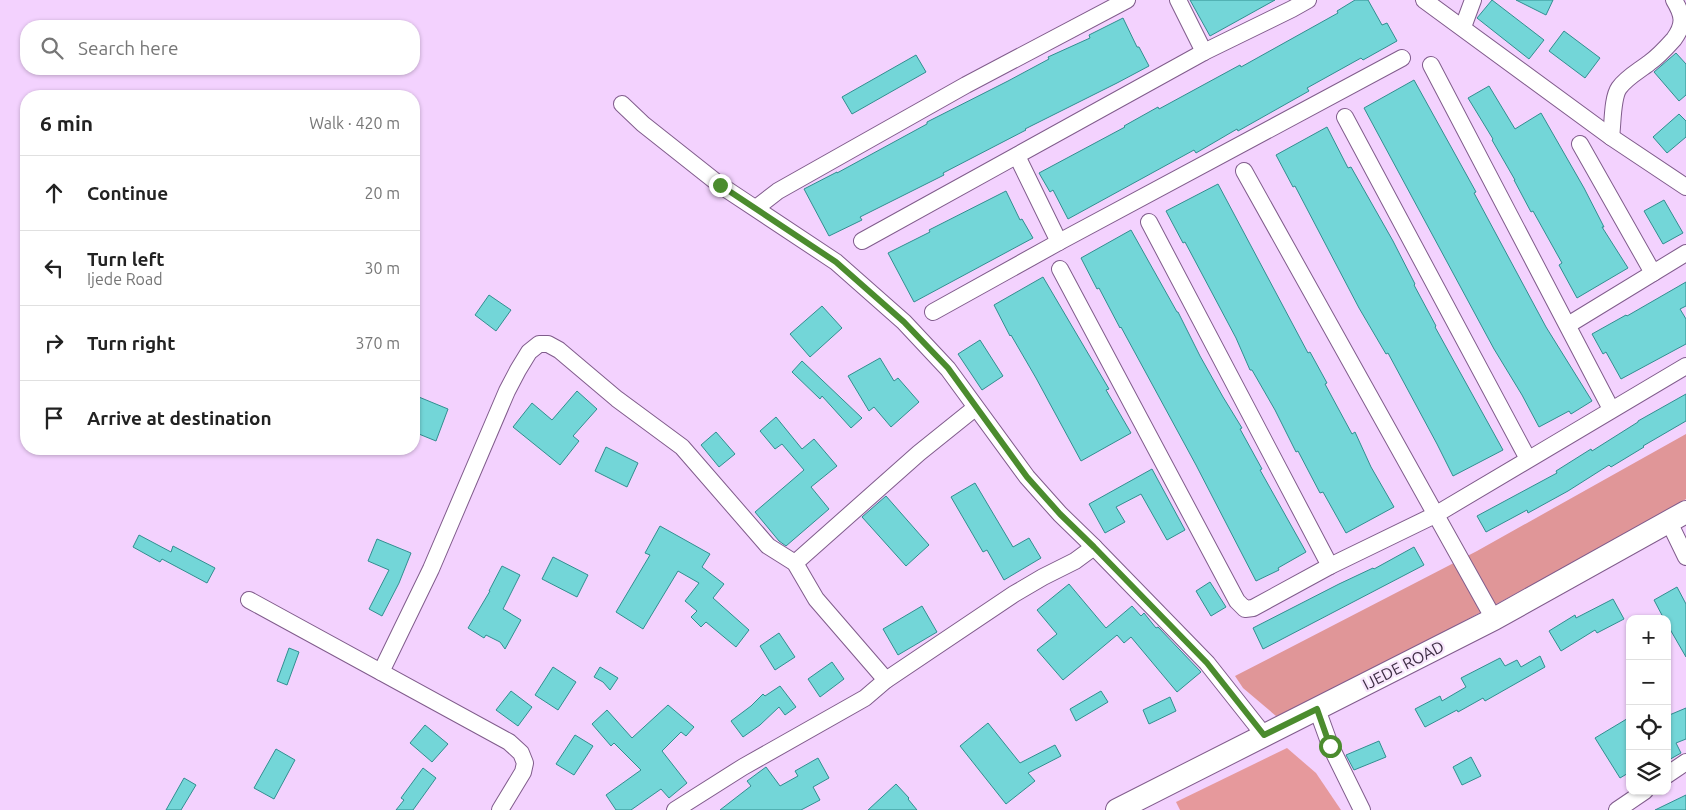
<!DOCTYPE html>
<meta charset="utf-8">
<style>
:root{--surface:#fff;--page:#f2f2f2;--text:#222;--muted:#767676;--line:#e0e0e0}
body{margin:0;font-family:Ubuntu,sans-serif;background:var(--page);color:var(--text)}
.controls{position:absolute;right:15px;bottom:15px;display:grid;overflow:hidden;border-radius:10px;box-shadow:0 1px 4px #0004}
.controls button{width:45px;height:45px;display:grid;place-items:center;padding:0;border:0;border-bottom:1px solid var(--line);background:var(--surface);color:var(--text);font:25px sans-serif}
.stop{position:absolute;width:15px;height:15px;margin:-11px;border:4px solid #4b8c2e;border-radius:50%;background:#fff}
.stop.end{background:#4b8c2e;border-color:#fff;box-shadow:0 1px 5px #0008}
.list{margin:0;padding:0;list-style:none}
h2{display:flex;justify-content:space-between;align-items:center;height:65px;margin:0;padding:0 20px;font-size:21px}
h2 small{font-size:16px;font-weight:400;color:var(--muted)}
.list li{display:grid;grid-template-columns:32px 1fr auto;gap:15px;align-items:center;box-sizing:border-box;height:75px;padding:0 20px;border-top:1px solid var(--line)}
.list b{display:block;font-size:19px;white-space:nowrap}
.list p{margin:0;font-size:16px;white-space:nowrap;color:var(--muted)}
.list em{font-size:16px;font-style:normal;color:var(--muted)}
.icon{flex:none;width:28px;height:28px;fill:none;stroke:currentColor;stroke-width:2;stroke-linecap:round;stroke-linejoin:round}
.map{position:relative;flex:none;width:1686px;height:810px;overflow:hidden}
.search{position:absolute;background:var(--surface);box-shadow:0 1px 4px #0004;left:20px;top:20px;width:400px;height:55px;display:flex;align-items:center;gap:12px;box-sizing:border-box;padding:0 18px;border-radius:20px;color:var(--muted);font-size:19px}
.panel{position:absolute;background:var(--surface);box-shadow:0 1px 4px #0004;left:20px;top:90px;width:400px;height:365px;border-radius:20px}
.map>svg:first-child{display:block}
</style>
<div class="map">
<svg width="1686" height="810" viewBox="0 0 1686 810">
<rect width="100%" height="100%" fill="#f3d2fe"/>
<polygon fill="#e09698" points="1686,434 1686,499 1634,531 1291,713 1276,716 1243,688 1235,676 1477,551"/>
<polygon fill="#e6999c" points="1287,748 1316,773 1341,810 1180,810 1176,802"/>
<g fill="#73d6d8" stroke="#328e90">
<polygon points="1190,0 1275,0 1210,36"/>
<polygon points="1355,0 1368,0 1382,25 1387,23 1397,41 1363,60 1361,58 1307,88 1309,91 1238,131 1237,129 1196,153 1194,150 1068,219 1053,190 1050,192 1039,173 1125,127 1124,126 1158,107 1159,109 1240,65 1241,67 1338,13 1337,11"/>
<polygon points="1492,0 1544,40 1529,59 1477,18"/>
<polygon points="1516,0 1553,0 1546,15"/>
<polygon points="1123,18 1137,47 1139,47 1149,66 1117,83 1025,129 1026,130 943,173 944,175 860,217 862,220 829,236 804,189 837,172 837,173 927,124 927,122 1008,81 1049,59 1048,57 1090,38 1089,35"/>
<polygon points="1564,31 1600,58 1585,78 1549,51"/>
<polygon points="1676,53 1686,64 1686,95 1679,101 1654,72"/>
<polygon points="916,55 926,72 852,114 842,97"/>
<polygon points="1414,80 1476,192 1474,193 1546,327 1592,401 1571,414 1569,411 1539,427 1522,395 1494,349 1364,108"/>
<polygon points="1489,86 1515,129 1541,113 1584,188 1604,227 1602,227 1628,268 1577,298 1559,265 1562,263 1533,211 1531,212 1514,180 1515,180 1492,140 1493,139 1468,98"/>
<polygon points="1679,114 1686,121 1686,137 1667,153 1653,137"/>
<polygon points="1327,127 1348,168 1351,167 1393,241 1415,284 1414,285 1436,326 1435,327 1503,450 1453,476 1437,444 1388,353 1386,354 1359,308 1295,186 1293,187 1276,155"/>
<polygon points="1218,184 1308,353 1310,352 1327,383 1325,384 1352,434 1355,432 1371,467 1394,507 1346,533 1323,492 1320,493 1298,451 1296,452 1275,410 1252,370 1250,370 1236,338 1185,242 1183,243 1166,211"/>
<polygon points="1006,191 1020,220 1022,219 1033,238 914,302 888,253 930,232 929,230"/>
<polygon points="1664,200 1683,233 1663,244 1644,211"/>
<polygon points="1131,230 1177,312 1178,312 1200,356 1223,397 1242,428 1240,429 1262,469 1260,470 1306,552 1278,568 1279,570 1256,581 1196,465 1121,327 1120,328 1099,288 1097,289 1081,258"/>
<polygon points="1043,277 1109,389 1106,390 1131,433 1081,461 1036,378 1011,335 1010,336 994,305"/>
<polygon points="1686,282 1686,306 1680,309 1686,319 1686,344 1621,379 1606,352 1603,354 1592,334 1626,315 1627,316"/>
<polygon points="489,295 511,310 496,331 475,315"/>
<polygon points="822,306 842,328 810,357 790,334"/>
<polygon points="980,340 1003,376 982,390 958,354"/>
<polygon points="880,358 894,381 898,378 919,402 891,427 874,407 869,411 848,376"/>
<polygon points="802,361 862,418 851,428 822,396 820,399 792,372"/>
<polygon points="577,391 597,409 573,436 579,441 560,465 513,427 532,403 552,420"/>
<polygon points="1686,394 1686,421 1643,446 1644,447 1611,467 1609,465 1568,491 1528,513 1527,510 1486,532 1477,516 1557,473 1556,471 1591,449 1592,451 1638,422 1638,421"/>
<polygon points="414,395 448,409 436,441 414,432"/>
<polygon points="776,417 802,449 814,439 837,466 811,487 829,509 786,546 779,541 755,512 804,470 782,444 775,449 760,431"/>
<polygon points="716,432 735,454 719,467 701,445"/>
<polygon points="606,447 638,463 627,487 595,471"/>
<polygon points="1152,469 1185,530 1167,540 1141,494 1116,507 1125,522 1105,533 1089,504"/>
<polygon points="975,483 1013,547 1029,538 1041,558 1004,580 987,550 983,552 951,497"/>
<polygon points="886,496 929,545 906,566 862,517"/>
<polygon points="660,526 710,554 702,567 724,584 713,598 749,630 736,647 706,622 701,627 691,617 697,611 685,601 699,583 678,571 643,629 616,612 650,555 645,553"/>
<polygon points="139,535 171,552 173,546 215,568 207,583 162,559 160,562 133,547"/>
<polygon points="377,539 411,553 399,583 382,616 369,609 389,570 368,561"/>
<polygon points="1414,547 1424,565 1263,649 1253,628 1339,584 1373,568 1374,569"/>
<polygon points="553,557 588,575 577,597 542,579"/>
<polygon points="502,566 520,575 503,609 521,620 505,649 500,642 486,635 484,638 468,628 490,591 489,591"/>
<polygon points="1210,582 1226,607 1211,616 1196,591"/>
<polygon points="1069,584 1106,628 1132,606 1141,616 1144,613 1156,628 1158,627 1201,672 1177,692 1131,637 1124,643 1117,635 1063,680 1037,650 1057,634 1037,610"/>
<polygon points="1677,587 1686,604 1686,657 1667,624 1667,619 1664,619 1654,600"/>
<polygon points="1613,599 1624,619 1597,633 1595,630 1561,651 1549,631 1575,615 1576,618"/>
<polygon points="922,606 937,632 898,655 883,629"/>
<polygon points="779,633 795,657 775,670 760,646"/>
<polygon points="289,648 299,652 287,685 277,681"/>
<polygon points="1540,656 1545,667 1485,701 1483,698 1458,712 1457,710 1425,727 1415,709 1440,696 1442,701 1466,687 1461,678 1500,658 1505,666 1517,660 1521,667"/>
<polygon points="832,662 844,679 820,697 808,679"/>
<polygon points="553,667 576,682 558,710 535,695"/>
<polygon points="600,667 618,678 610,690 603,682 594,677"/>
<polygon points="780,686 796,707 785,715 779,707 760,725 743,737 731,721 751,706 763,694 765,696"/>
<polygon points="511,691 532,707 518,726 496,710"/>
<polygon points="1101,691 1108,702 1076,721 1070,709"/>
<polygon points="1170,697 1176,711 1149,724 1143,710"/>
<polygon points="668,705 694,727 686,736 681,732 662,751 687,783 669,798 661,789 631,810 616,810 606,795 641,770 614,743 611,746 592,724 607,710 632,738"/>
<polygon points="1686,708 1686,739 1676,743 1681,753 1667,761 1667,716"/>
<polygon points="1630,717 1630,772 1620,778 1595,738"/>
<polygon points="988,723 1020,763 1055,745 1061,756 1028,773 1035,781 1006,804 960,746"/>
<polygon points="425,725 448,744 432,762 410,743"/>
<polygon points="575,735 593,746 574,775 556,764"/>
<polygon points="1379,741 1386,757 1354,770 1346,755"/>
<polygon points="276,749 295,760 274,799 254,788"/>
<polygon points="1471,757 1481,776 1462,785 1453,767"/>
<polygon points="818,758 829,778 813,787 820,800 801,810 720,810 751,786 747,781 766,767 780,786 798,776 795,771"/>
<polygon points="423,768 436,778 413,810 396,810 404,800 401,798"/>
<polygon points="184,778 196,785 181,810 166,810"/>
<polygon points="896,784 909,798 908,799 917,810 868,810"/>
<polygon points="1686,795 1686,810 1655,810"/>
</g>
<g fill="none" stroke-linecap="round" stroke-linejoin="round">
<defs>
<g id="street">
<polyline points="1178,0 1204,52"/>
<polyline points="1424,0 1611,137 1686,187"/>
<polyline points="1463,27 1473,0"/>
<polyline points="1431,65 1611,409"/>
<polyline points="622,104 643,124 720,185 836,262 904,322 948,369 1027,477 1060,514 1094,547 1207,663 1264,735"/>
<polyline points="1345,117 1528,459"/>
<path d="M1611,137C1613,124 1612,98 1619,88C1627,77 1639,71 1649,63C1659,56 1666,48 1674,39C1685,24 1683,15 1674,0"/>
<polyline points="1580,144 1653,273"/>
<polyline points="1017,156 1059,242"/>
<polyline points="1244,171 1494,619"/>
<polyline points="756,208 778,191 966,85 1127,0"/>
<polyline points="1149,222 1330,566"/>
<polyline points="862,241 1204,52 1292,9 1308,0"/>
<polyline points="1060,269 1237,601 1245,609 1253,608 1330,566 1435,515 1686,366"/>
<polyline points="933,312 1059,242 1402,58"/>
<polyline points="1568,325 1686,253"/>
<polyline points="1669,522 1686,557"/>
<polyline points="795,563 919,453 975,408"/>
<polyline points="249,600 509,742 521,753 525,763 523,772 500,810"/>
<polyline points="381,672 431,569 507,391 518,370 529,352 539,344 548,344 559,350 617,399 682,447 768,546 795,563 816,599 886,680"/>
<polyline points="1317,709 1330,745 1362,810"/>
<polyline points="1667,775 1686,762"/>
<polyline points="675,810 743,767 865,698 886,680 1014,594 1043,577 1075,561 1094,547"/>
<polyline points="1617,810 1645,791"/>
</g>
<polyline id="secondary" points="1117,810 1494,619 1686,512"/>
</defs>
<use href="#street" stroke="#805c8c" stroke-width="18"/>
<use href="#secondary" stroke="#805c8c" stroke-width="24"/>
<use href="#street" stroke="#fff" stroke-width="16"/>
<use href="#secondary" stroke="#fff" stroke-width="22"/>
</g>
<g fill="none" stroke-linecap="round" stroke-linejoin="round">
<polyline stroke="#4b8c2e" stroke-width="6" points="720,185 836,262 904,322 948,368 1027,477 1060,514 1094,547 1207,663 1264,735 1317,709 1330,746"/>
</g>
<g text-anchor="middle" stroke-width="4.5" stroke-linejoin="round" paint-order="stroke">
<g font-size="16" fill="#3d2d43" stroke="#f7e6fc">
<text transform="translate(1403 665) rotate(-27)" y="6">IJEDE ROAD</text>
</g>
</g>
</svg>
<div class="controls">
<button>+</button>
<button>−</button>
<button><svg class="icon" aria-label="locate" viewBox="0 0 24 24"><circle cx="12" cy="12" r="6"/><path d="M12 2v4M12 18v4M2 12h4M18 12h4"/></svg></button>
<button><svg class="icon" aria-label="layers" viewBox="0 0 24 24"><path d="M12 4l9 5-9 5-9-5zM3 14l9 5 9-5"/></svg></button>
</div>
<div class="stop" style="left:1330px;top:746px"></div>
<div class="stop end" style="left:720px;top:185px"></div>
<div class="search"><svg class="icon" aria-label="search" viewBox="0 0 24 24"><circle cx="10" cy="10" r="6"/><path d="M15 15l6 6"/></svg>Search here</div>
<section class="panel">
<h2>6 min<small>Walk · 420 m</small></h2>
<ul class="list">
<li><svg class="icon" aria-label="ahead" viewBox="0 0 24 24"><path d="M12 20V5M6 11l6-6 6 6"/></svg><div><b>Continue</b></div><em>20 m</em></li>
<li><svg class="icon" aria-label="left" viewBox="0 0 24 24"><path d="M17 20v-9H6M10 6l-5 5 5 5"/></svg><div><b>Turn left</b><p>Ijede Road</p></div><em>30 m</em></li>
<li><svg class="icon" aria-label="right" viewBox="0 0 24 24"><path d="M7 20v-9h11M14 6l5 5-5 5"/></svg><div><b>Turn right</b></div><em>370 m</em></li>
<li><svg class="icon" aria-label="arrive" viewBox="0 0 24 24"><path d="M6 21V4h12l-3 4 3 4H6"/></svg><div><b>Arrive at destination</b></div></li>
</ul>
</section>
</div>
